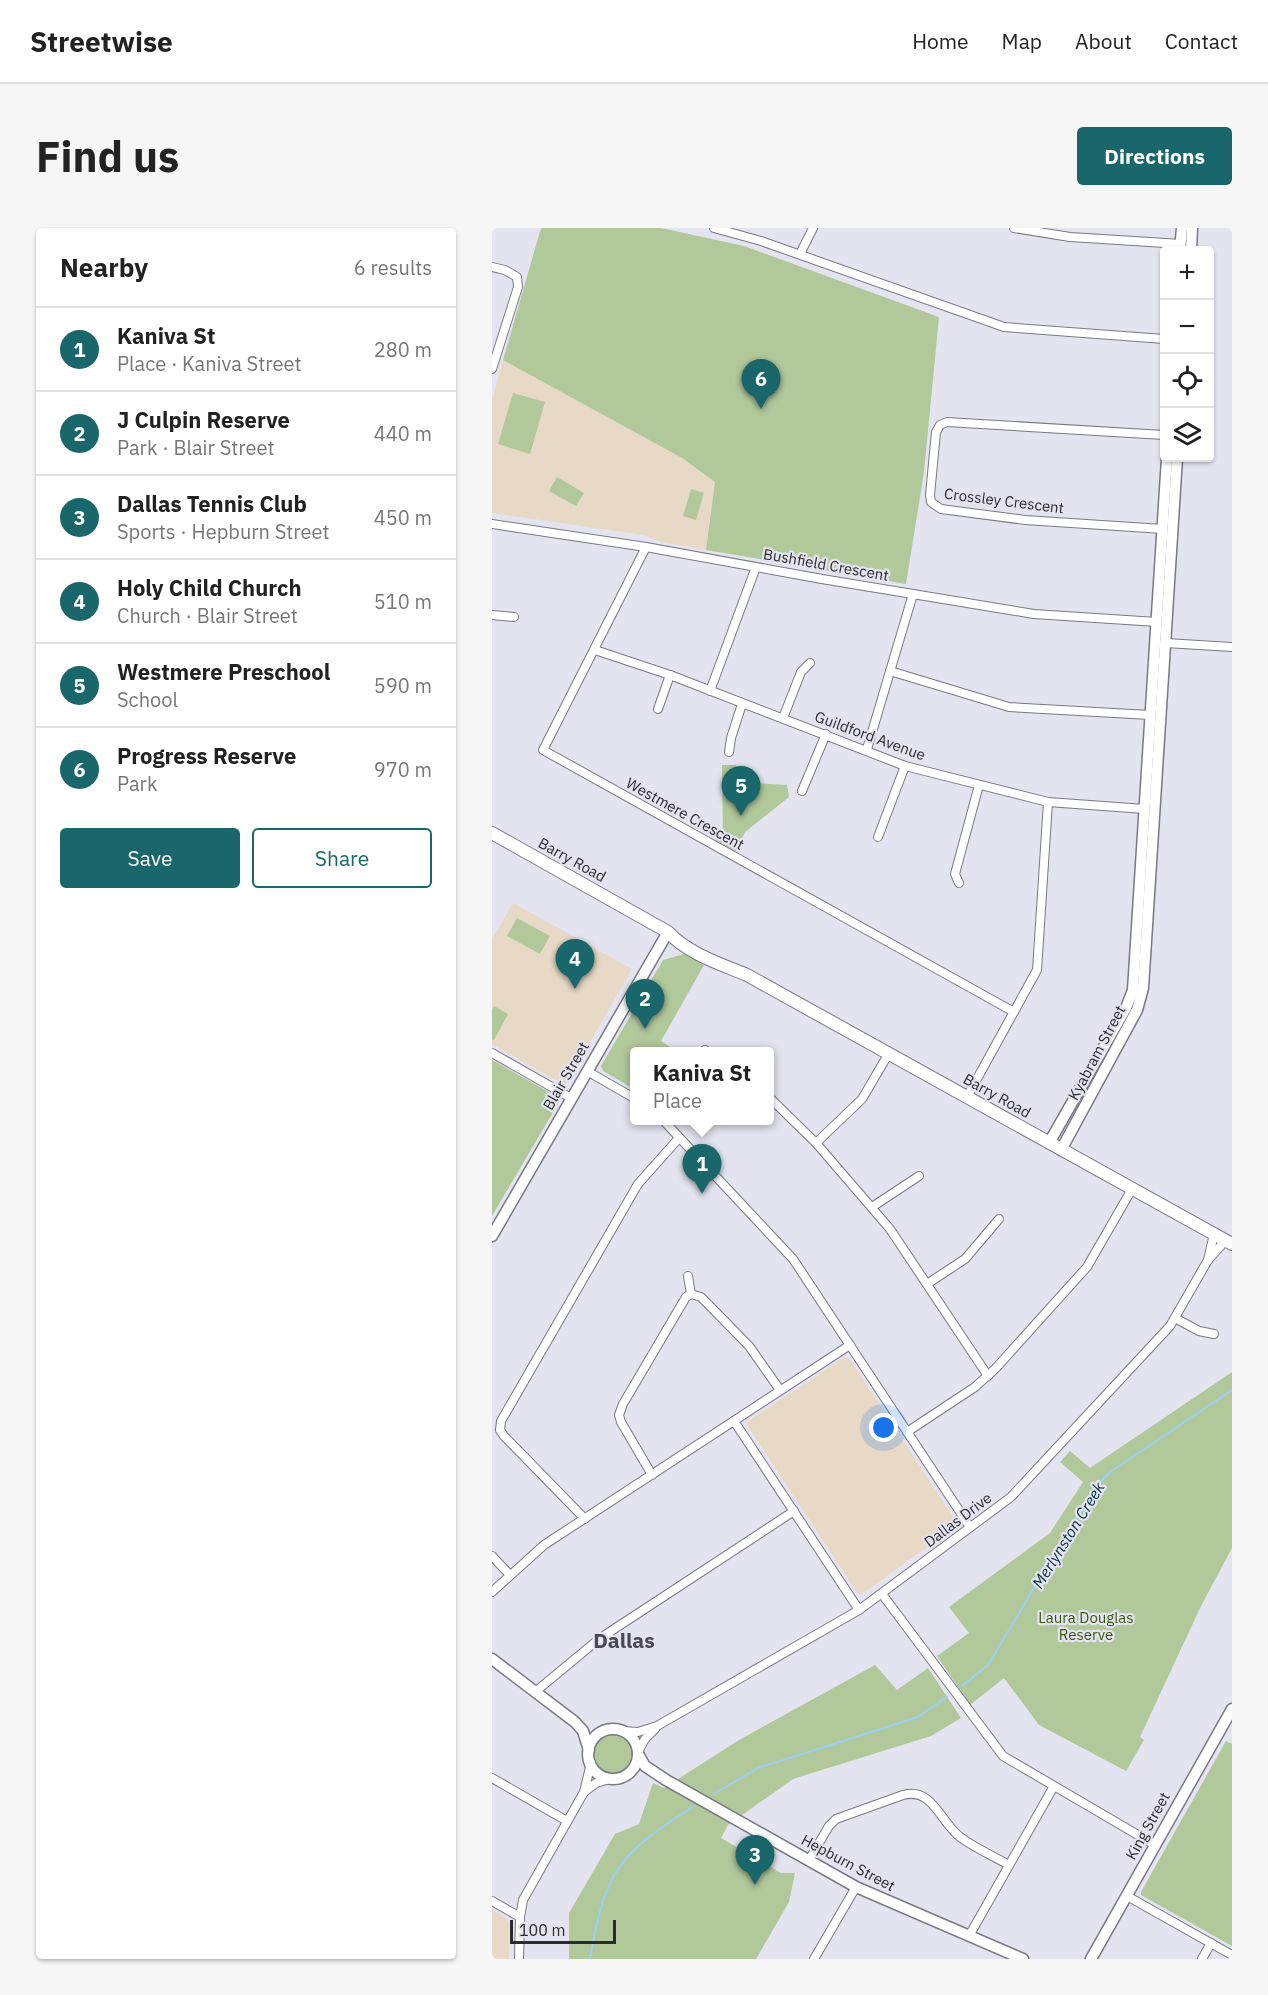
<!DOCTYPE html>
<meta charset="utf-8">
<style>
:root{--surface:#fff;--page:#f6f6f6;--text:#222;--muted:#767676;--line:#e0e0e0;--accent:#19676a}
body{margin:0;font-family:"IBM Plex Sans",sans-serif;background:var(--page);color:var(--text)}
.controls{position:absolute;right:18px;top:18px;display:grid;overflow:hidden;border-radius:6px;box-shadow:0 2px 4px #0004}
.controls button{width:54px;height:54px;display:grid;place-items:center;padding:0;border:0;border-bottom:2px solid var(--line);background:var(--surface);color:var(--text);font:30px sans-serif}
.scale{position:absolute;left:18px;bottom:15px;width:106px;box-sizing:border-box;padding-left:6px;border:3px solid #2a2a2f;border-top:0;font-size:16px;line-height:21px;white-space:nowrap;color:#2a2a2f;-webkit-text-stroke:4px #e3e4ef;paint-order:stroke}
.you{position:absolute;left:392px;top:1200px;width:21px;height:21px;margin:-15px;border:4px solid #fff;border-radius:50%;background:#1a73e8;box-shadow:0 0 0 9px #1a73e833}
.badge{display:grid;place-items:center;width:39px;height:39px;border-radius:50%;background:var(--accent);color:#fff;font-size:20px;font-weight:700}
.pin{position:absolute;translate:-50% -50px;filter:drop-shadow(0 2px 3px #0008)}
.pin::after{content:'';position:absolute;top:32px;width:21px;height:18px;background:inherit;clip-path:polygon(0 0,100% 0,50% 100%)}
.popup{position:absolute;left:138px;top:819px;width:144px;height:78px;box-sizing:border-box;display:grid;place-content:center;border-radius:6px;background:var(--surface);filter:drop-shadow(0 2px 4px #0005);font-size:20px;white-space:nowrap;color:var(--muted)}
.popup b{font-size:22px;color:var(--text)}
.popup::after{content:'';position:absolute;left:50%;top:100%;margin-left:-12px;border:12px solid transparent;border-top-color:var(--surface)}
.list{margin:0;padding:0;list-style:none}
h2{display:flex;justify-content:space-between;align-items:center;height:78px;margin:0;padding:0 24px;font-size:26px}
h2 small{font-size:20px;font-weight:400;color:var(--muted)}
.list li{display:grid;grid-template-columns:39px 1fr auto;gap:18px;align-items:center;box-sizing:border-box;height:84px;padding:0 24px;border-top:2px solid var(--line)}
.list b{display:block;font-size:22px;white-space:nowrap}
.list p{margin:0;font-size:20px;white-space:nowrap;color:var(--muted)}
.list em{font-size:20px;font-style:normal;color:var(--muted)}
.actions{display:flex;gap:12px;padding:18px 24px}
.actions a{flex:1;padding:14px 0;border:2px solid var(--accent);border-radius:6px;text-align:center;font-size:21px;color:var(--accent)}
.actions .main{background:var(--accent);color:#fff}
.icon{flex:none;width:33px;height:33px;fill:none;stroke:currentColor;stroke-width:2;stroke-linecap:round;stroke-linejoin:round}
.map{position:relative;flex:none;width:740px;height:1731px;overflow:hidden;border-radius:6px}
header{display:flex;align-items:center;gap:36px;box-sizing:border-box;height:84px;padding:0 30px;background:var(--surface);border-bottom:2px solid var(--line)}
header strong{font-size:28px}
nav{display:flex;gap:33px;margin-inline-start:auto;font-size:21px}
.intro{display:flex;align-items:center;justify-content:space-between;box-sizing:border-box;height:144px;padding:0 36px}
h1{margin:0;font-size:42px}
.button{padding:15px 27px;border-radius:6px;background:var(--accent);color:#fff;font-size:21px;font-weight:700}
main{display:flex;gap:36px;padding:0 36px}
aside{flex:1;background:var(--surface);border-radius:6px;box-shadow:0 2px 4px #0004}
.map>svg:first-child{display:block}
</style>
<header>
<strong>Streetwise</strong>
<nav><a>Home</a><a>Map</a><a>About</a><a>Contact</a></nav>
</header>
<div class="intro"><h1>Find us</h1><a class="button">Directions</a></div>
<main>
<aside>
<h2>Nearby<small>6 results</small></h2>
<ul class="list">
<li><span class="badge">1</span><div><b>Kaniva St</b><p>Place · Kaniva Street</p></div><em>280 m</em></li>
<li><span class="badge">2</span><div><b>J Culpin Reserve</b><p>Park · Blair Street</p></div><em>440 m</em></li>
<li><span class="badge">3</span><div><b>Dallas Tennis Club</b><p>Sports · Hepburn Street</p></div><em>450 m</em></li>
<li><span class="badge">4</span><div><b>Holy Child Church</b><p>Church · Blair Street</p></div><em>510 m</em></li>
<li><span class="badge">5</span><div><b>Westmere Preschool</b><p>School</p></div><em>590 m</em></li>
<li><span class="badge">6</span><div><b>Progress Reserve</b><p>Park</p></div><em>970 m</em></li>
</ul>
<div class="actions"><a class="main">Save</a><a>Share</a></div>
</aside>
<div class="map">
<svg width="740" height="1731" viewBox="0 0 740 1731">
<rect width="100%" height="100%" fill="#e3e4ef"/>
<g fill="#e7d9c6">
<polygon points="11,132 190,230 223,254 214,322 169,314 152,307 0,285 0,172"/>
<polygon points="21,675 140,741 74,856 71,856 0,816 0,711"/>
<polygon points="353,1129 357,1130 464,1293 464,1298 370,1366 366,1366 255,1197 256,1193"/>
<polygon points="0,1682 14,1690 17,1695 17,1731 0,1731"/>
</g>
<g fill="#b1c89b">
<polygon points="49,0 169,0 252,18 447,89 432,244 414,356 214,322 223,254 190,230 11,132"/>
<polygon points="21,165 53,174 38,226 6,216"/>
<polygon points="65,249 92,265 84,278 57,263"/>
<polygon points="199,261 212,265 204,292 191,288"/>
<polygon points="230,537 243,537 264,555 295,557 297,569 253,604 242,626 221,615 224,610 231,612"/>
<polygon points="25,690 58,708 48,726 15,708"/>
<polygon points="192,726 212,737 169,813 184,823 142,824 142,861 111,843 109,838 171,732"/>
<polygon points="2,778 16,786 2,812 0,811 0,782"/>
<polygon points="0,832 64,868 66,876 0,988"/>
<polygon points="740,1144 740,1320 709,1378 648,1509 652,1512 634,1543 547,1497 512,1450 478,1477 445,1428 477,1405 457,1379 558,1305 591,1254 568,1234 578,1223 598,1240"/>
<polygon points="383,1437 405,1462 436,1440 469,1490 439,1508 301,1551 236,1597 229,1610 289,1645 303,1645 297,1674 264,1731 77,1731 77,1685 123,1606 147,1596 161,1555 172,1560 247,1512"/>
<circle cx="122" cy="1526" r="22"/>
<polygon points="734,1513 740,1516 740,1718 649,1667 649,1664"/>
</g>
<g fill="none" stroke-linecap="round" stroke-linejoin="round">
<g stroke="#9bcff3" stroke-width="2">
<polyline points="470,1458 496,1437 596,1270 613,1249 621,1242 740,1162"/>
<polyline points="222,1566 266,1540 426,1489 455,1469"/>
<path d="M98,1731C113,1642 127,1626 202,1578"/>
</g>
<defs>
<g id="minor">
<polyline points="222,0 269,13 512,99 672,111"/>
<polyline points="522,0 578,9 689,16"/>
<polyline points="308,26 321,0"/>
<polyline points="0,39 13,42 25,49 26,59 0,141"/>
<polyline points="0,296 154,319 330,351 542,386 665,394"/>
<polyline points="671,301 533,292 449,281 439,274 438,267 444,204 448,197 455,194 672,207"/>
<polyline points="154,319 51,522 522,784"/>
<polyline points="0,387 22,389"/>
<polyline points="674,415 740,419"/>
<polyline points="103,422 178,447 413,538 556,574 653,581"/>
<polyline points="398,443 517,479 658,487"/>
<polyline points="218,463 264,339"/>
<polyline points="166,481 178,447"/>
<polyline points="291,490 309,444 318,435"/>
<polyline points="375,521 421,366"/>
<polyline points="237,524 239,510 250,476"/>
<polyline points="310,563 334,506"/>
<polyline points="386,609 413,538"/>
<polyline points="467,655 463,646 487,557"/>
<polyline points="213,824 213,822"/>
<polyline points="0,825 79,870"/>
<polyline points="95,843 142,870"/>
<polyline points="475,869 545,742 556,574"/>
<polyline points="278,870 324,915 398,1001 496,1148"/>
<polyline points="171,892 301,1031 478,1299"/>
<polyline points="324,915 370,871 397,825"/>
<polyline points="380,979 427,948"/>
<polyline points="716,1032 722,1006"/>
<polyline points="196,1048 199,1066"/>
<polyline points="435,1056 473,1031 507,991"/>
<polyline points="683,1090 707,1103 722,1106"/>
<polyline points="242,1193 367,1382"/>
<polyline points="415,1204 483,1159 504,1140 595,1039 640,961"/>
<polyline points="160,1247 129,1194 127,1187 131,1176 194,1069 199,1066 209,1069 257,1118 288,1162"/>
<polyline points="93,1291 12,1208 8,1202 9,1193 146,956 187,910"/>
<polyline points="0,1328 18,1347"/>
<polyline points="0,1364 52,1317 358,1117"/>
<polyline points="390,1366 511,1528 663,1617"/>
<polyline points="43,1464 107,1411 302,1283"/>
<polyline points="131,1503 146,1504 165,1498 367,1382 519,1269 678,1098 716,1032 733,1013"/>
<polyline points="146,1524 153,1511 163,1501"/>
<polyline points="0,1550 75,1593"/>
<polyline points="92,1564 104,1555 121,1550"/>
<path d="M317,1632L337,1598L344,1591L411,1567C441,1559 448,1594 468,1609C483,1620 501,1628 517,1637"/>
<polyline points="635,1668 740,1727"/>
<polyline points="0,1673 28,1689"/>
<polyline points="477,1708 562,1558"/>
<polyline points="27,1731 28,1689 31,1672 92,1564 99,1535"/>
<polyline points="322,1731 364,1659"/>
<polyline points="710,1731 719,1715"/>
</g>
<g id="tertiary">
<polyline points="688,22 690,0"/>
<polyline points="699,22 700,0"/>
<polyline points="557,915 634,780 641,762 675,230"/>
<polyline points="569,922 645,782 651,760 685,230"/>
<polyline points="0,1008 176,704"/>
<polyline points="0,1431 83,1494 91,1503 97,1522"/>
<circle cx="121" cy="1526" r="25"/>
<polyline points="146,1526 153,1538 174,1552 364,1659 531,1731"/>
<polyline points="599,1731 740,1481"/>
</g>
<path id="secondary" d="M0,605L176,704C195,725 228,736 255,747L740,1016"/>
</defs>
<use href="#minor" stroke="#787983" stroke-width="10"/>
<use href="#tertiary" stroke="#787983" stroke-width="13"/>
<use href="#secondary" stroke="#787983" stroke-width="14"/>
<use href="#minor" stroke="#fff" stroke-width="8"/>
<use href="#tertiary" stroke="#fff" stroke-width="10"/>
<use href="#secondary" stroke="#fff" stroke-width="12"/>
</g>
<g text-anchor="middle" stroke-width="4.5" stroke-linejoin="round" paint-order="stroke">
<g font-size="15" fill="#2a2a2f" stroke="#e3e4ef">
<text transform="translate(512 273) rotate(7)" y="5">Crossley Crescent</text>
<text transform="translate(334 337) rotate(10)" y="5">Bushfield Crescent</text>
<text transform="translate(378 508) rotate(20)" y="5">Guildford Avenue</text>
<text transform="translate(193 586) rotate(29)" y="5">Westmere Crescent</text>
<text transform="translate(80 632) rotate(29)" y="5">Barry Road</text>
<text transform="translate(605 825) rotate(-62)" y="5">Kyabram Street</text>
<text transform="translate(74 848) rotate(-60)" y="5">Blair Street</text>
<text transform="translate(505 868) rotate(29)" y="5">Barry Road</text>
<text transform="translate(466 1292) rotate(-37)" y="5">Dallas Drive</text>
<text transform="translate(656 1598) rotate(-61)" y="5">King Street</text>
<text transform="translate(356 1635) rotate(28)" y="5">Hepburn Street</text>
</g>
<g font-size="15" fill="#39560c" stroke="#e3e4ef">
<text x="594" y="1395">Laura Douglas<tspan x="594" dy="17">Reserve</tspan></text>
</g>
<g font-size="16" font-style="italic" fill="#032f47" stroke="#e3e4ef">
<text transform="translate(576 1307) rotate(-58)" y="6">Merlynston Creek</text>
</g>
<g font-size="21" font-weight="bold" fill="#484952" stroke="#e3e4ef">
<text x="132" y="1420">Dallas</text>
</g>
</g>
</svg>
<div class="controls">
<button>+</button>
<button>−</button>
<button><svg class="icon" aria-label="locate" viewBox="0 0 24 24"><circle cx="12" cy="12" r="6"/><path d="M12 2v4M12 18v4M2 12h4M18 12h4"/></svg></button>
<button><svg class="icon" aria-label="layers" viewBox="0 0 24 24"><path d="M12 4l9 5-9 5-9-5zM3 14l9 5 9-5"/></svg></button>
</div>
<div class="scale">100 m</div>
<div class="you"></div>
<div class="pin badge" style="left:210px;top:966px">1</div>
<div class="popup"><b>Kaniva St</b>Place</div>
<div class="pin badge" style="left:153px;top:801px">2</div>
<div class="pin badge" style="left:263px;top:1657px">3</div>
<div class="pin badge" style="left:83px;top:761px">4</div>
<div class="pin badge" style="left:249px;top:588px">5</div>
<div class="pin badge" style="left:269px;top:181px">6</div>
</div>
</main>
